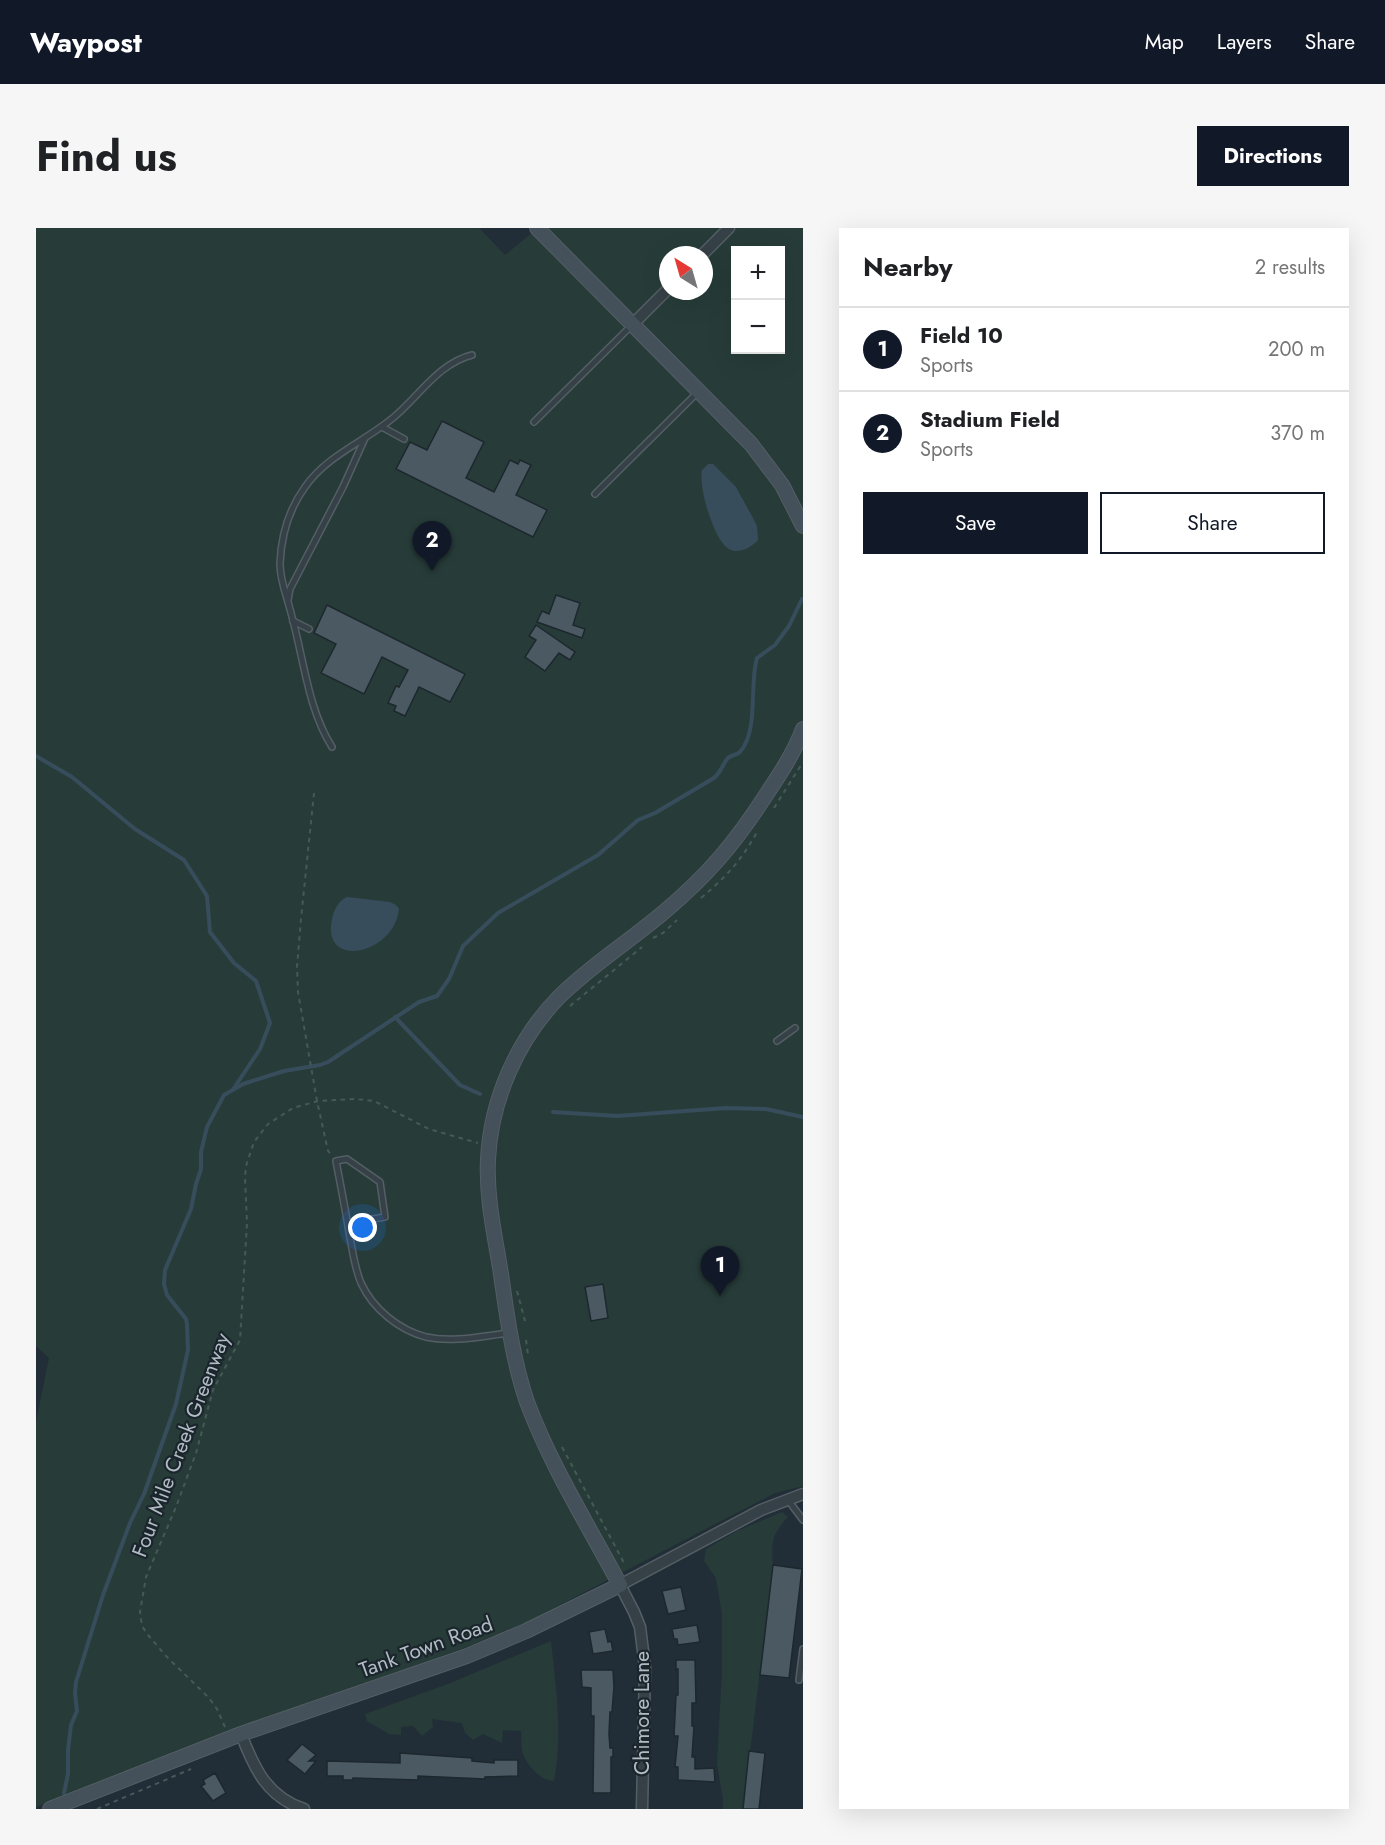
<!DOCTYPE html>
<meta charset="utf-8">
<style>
:root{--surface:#fff;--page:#f6f6f6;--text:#202124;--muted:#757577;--line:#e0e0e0;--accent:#111827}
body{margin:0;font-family:Jost,sans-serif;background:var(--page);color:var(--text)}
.controls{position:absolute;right:18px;top:18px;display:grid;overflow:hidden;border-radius:0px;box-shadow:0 6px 24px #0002}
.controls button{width:54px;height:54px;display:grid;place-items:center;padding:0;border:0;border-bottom:2px solid var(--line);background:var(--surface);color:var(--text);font:30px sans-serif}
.compass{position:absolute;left:623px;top:18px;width:54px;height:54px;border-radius:50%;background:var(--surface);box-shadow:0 6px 24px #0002;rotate:323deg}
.you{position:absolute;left:327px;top:1000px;width:21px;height:21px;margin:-15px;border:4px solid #fff;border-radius:50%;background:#1a73e8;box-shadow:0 0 0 9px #1a73e833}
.badge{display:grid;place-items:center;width:39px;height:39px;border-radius:50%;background:var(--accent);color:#fff;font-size:20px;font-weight:700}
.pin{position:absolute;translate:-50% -50px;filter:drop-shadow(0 2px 3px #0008)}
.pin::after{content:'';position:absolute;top:32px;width:21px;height:18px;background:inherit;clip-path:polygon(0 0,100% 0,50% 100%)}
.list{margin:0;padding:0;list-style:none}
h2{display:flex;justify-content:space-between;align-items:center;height:78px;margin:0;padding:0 24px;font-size:26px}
h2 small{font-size:20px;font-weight:400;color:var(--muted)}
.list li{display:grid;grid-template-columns:39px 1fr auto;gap:18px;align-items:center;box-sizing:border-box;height:84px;padding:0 24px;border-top:2px solid var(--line)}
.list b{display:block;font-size:22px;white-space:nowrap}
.list p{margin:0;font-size:20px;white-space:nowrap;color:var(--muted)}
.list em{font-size:20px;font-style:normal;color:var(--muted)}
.actions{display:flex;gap:12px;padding:18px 24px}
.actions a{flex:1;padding:14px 0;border:2px solid var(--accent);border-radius:0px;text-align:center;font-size:21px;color:var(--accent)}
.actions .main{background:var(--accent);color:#fff}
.map{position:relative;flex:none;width:767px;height:1581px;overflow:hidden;border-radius:0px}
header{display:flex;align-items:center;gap:36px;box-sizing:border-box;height:84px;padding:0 30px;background:var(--accent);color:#fff}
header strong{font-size:28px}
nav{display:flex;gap:33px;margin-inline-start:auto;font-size:21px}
.intro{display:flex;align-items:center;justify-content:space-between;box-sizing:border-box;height:144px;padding:0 36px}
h1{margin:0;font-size:42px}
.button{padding:15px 27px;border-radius:0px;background:var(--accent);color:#fff;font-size:21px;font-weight:700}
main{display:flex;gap:36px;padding:0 36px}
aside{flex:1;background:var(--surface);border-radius:0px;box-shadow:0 6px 24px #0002}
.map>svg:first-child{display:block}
</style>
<header>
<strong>Waypost</strong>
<nav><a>Map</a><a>Layers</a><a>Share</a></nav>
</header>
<div class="intro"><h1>Find us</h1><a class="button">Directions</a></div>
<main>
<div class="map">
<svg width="767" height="1581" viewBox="0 0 767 1581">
<rect width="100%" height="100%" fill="#222e37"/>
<g fill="#273c39" fill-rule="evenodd">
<path d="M0,0H443L469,27L502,0H767V1258L739,1265L491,1394L431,1419L190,1506L0,1579V1194L13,1130L0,1118ZM700,22H744V122H700ZM632,27H668V63H632Z"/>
<path d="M746,1284L752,1289C736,1306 735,1314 737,1337L707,1581H687V1571L681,1536L686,1443V1386L680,1350L668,1333L670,1321L701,1303Z"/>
<path d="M515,1413C520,1460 527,1506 518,1553C504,1553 490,1536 486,1523C485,1517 486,1509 485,1503L467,1502L466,1515L447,1506L437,1512L429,1505L426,1495L396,1491L397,1499L386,1508L377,1498L365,1499V1507L353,1506L331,1493L329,1486L412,1456Z"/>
</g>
<g fill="#374d5c">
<path d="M672,236H677L700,259L718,292L721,298L722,312C716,319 702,327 693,321C678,313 662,258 666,242Z"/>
<path d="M311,669L354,674L360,677L363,681C358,727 285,742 296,691C298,682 302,673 311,669Z"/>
</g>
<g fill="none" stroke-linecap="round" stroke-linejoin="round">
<g stroke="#374d5c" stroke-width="4">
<polyline points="0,528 36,549 99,601 148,632 171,668 174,704 198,735 220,753 234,795 224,821 198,860"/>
<polyline points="359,789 424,857 444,866"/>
<polyline points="517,884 581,888 690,880 730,881 767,889"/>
<path d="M28,1565L32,1546V1522L35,1497L41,1483L39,1465L40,1454L67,1367L94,1295L108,1266L140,1176L152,1122L151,1096L150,1091L131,1067L128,1056L129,1042L155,981L160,956L165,941V924L171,899L188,867L207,856L248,843L284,837L292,834L383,774L401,768L413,751L427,718L462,685L562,627L602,592L619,585L678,550C686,543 687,535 692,530C695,527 701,527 704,524C723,502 713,458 721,430L739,417L753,398L766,371"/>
</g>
</g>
<g fill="#4b5962" stroke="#1d272e" stroke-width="1.5">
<polygon points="406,193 448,214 430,250 458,264 474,232 482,236 484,232 495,237 480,267 511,282 497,309 360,241 374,214 391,222"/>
<polygon points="520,367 544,375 537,397 549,401 546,410 501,394 506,383 513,386"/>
<polygon points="291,377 429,446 414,474 383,459 369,488 358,483 360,478 352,475 360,458 363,459 372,442 346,429 328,466 285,445 300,416 278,405"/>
<polygon points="500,397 539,424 534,432 523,425 509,443 489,429 500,412 493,408"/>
<polygon points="567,1056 572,1090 555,1093 549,1059"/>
<polygon points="737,1337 766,1341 753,1450 724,1447"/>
<polygon points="645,1359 650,1382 632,1386 626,1363"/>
<polygon points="661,1397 664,1414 642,1417 641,1411 638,1411 636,1401"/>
<polygon points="569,1401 572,1414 575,1413 577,1423 557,1426 553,1404"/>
<polygon points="640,1432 659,1432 660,1475 656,1475 656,1498 658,1498 656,1529 659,1529 659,1541 678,1540 679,1554 642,1552 642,1539 639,1539 642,1508 638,1508 640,1467 642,1467 642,1441 640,1442"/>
<polygon points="545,1442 577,1442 578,1459 576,1484 574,1484 573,1506 574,1520 577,1520 577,1529 575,1529 575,1565 557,1565 558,1488 555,1488 555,1460 546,1459"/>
<polygon points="266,1516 280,1527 273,1533 280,1533 269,1546 251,1532"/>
<polygon points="713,1523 729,1525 723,1581 707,1581"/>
<polygon points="364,1525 436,1530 436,1533 458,1535 458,1532 482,1532 482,1548 449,1549 449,1551 382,1548 382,1552 317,1550 317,1552 307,1552 307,1548 291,1548 291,1533 364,1535"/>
<polygon points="179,1545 190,1565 177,1573 165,1558 169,1556 167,1552"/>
</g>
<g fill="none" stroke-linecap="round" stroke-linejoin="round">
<defs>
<g id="lane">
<polyline points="498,194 596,97"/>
<polyline points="346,199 368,211"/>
<polyline points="559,266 662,164"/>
<polyline points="252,372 254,361 307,259 329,210"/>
<polyline points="257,393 273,401"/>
<path d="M296,519C272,481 268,432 256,389C252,371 244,354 244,336C245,309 253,281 269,259C291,227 330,213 358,189C383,168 403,135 436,127"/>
<polyline points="741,813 759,800"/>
<path d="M312,995L349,989L344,954L311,931L300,933C305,959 310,985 314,1010C317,1025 319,1041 325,1055C337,1081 363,1102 390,1109C417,1115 446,1108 473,1105"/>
<polyline points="752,1272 767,1292"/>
<polyline points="763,1452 767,1421"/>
</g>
<g id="street">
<polyline points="666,27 693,0"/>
<polyline points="597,96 632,61"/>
<path d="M205,1506C218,1540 231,1569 268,1581"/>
<polyline points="606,1581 609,1439 604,1399 598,1384 584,1357 725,1282 767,1266"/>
</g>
<g id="secondary">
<polyline points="501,0 715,216 746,257 767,298"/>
<path d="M14,1581L205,1506L431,1428L490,1403L584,1357C552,1297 515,1238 491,1174C477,1133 471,1089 465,1046C459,1008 450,970 452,931C455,872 481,812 523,769C555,737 594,713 628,684C672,647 699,615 730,567C744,546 758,525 767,501"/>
</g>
</defs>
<use href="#lane" stroke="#545e65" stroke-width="8"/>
<use href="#street" stroke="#545e65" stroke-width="13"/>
<use href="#secondary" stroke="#545e65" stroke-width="16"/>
<g stroke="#465958" stroke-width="2" stroke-dasharray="4.5 4.5" stroke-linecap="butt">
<polyline points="278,565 265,691 261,739 262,764 281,873 292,923 295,926"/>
<polyline points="738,580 767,534"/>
<path d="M665,670C690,649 705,633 721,604"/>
<polyline points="617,710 627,705 641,692"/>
<polyline points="534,778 606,719"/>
<polyline points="481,1063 489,1093"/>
<polyline points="490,1112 492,1127"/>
<polyline points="526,1219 587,1333 586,1336"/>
<polyline points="189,1499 181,1481 173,1470 130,1428 112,1407 106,1398 104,1384 110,1349 140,1279 160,1225 177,1162 204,1112 211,995 209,949 210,938 218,914 232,896 257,880 282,873 319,871 338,873 393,901 442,915"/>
<polyline points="61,1581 155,1541"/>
</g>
<use href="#lane" stroke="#364047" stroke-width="5"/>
<use href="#street" stroke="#364047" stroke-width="10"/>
<use href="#secondary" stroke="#44505a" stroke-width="14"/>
</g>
<g text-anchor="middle" stroke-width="4.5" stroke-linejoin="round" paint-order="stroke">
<g font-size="21" fill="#b1bbc4" stroke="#1b252c">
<text transform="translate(145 1217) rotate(-69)" y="7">Four Mile Creek Greenway</text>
<text transform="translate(390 1419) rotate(-20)" y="7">Tank Town Road</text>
<text transform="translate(606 1485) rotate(-90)" y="7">Chimore Lane</text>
</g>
</g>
</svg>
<div class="controls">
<button>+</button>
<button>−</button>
</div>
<svg class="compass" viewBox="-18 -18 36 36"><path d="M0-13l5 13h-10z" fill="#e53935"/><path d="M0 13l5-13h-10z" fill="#757577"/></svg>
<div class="you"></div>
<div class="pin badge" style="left:684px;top:1068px">1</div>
<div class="pin badge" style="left:396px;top:343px">2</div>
</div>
<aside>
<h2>Nearby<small>2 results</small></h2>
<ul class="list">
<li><span class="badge">1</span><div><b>Field 10</b><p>Sports</p></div><em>200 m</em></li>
<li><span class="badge">2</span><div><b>Stadium Field</b><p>Sports</p></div><em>370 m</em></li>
</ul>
<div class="actions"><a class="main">Save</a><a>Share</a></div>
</aside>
</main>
